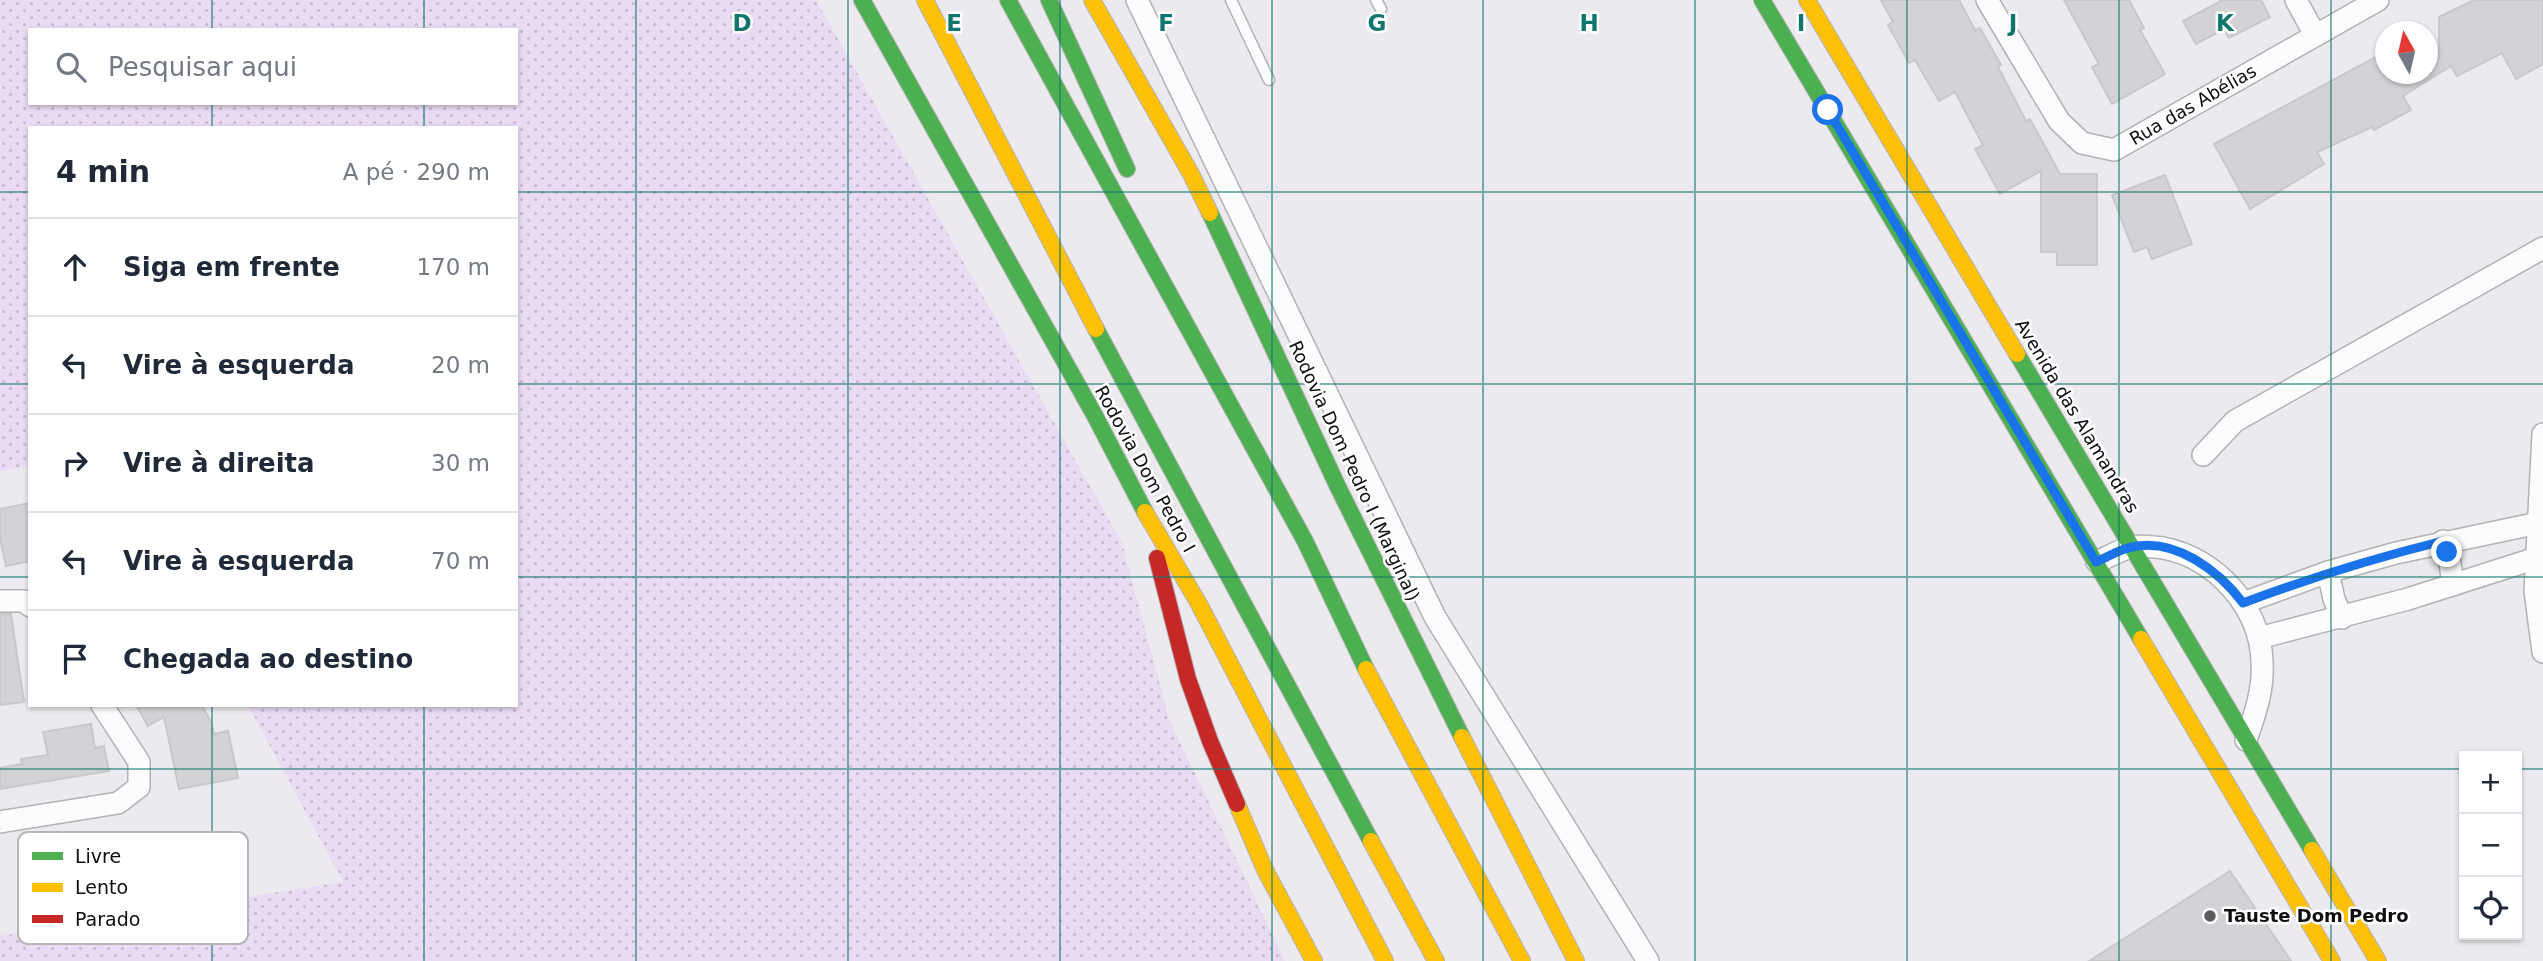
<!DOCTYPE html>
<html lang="pt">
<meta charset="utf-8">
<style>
:root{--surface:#fff;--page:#f2f2f3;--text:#1f2937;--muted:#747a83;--line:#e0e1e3}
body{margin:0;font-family:"DejaVu Sans",sans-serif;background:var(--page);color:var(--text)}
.controls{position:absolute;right:21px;bottom:21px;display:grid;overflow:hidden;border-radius:0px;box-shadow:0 2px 5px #0004}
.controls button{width:63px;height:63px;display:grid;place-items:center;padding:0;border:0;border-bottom:2px solid var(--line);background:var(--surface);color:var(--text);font:35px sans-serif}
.compass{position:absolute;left:2375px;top:21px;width:63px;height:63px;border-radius:50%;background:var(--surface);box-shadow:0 2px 5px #0004;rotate:352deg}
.stop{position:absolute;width:21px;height:21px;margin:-16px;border:5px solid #1a73e8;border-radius:50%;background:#fff}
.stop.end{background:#1a73e8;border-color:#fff;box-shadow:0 2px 7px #0008}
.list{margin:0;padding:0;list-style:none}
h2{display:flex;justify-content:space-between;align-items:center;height:91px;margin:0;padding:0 28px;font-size:30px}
h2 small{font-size:23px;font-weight:400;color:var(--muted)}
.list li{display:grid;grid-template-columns:46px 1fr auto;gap:21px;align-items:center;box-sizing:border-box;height:98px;padding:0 28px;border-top:2px solid var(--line)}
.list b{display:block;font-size:26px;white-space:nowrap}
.list em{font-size:23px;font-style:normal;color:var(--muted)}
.icon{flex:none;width:38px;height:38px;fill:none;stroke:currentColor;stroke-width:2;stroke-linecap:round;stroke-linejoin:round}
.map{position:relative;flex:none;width:2543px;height:961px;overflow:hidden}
.search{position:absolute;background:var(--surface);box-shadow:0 2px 5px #0004;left:28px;top:28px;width:490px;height:77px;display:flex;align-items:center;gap:18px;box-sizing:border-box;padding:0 24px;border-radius:0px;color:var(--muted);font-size:26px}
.panel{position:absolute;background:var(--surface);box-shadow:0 2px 5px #0004;left:28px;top:126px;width:490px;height:581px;border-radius:0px}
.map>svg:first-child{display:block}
</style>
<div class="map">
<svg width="2543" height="961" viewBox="0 0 2543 961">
<defs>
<pattern id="grass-dots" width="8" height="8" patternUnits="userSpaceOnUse" patternTransform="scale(1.75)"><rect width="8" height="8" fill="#eadbf4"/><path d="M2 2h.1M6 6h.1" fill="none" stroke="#c8bbd0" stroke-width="1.8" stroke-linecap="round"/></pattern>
</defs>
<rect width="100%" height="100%" fill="#eceaee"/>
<path fill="url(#grass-dots)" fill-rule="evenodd" d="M0,0H816L1122,543L1169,719L1285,961H0V936L343,882L248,705H516V128H30V466L0,471ZM30,30H516V103H30Z"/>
<g fill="#d4d2d6" stroke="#c9c7ca" stroke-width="2">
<polygon points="1881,0 1959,0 1975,30 1980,28 2001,65 1998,67 2026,121 2030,119 2060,174 2097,174 2097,265 2057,265 2057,252 2041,252 2041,171 2000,194 1975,149 1983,145 1955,92 1939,101 1915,60 1909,63 1888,25 1893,22"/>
<polygon points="2064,0 2129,0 2144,28 2140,30 2165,74 2112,104 2092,67 2099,64"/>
<polygon points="2223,0 2261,0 2270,17 2229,38 2224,29 2196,44 2183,21"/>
<polygon points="2474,0 2543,0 2543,64 2516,79 2502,53 2457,76 2451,66 2403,96 2411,110 2374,130 2372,127 2317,152 2324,164 2250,209 2214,144 2385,52 2385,74 2427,74 2427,37 2439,55 2439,17"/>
<polygon points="2165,175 2192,244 2152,259 2147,247 2134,252 2112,195"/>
<polygon points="30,503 30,561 6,566 0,539 0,509"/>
<polygon points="0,614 11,614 24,702 0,705"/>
<polygon points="136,705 202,705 211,722 214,734 228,731 238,778 179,789 164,717 148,726"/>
<polygon points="91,724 95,748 104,746 109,771 0,789 0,768 22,764 21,759 48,755 43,732"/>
<polygon points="2230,871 2291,961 2089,961"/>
</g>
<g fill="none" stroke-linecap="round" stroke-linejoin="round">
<defs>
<g id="lane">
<polyline points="1231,0 1269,80"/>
<polyline points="1376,0 1381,9"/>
</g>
<g id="street">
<polyline points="1137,0 1435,617 1648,961"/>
<polyline points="1987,0 2059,121 2082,143 2114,150 2378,0"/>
<polyline points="2296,0 2315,35"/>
<polyline points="2543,434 2535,591 2543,652"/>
<polyline points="2203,455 2235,421 2543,248"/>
<polyline points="2443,541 2450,563 2453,585"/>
<path d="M2097,562C2108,557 2120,550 2131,547C2141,545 2153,547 2163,548C2216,558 2260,607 2262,661C2264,689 2255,714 2246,740"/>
<polyline points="2328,572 2334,599 2342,618"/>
<polyline points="0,601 24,601 30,606"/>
<polyline points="2243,603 2328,572 2396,553 2543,522"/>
<polyline points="2259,638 2408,599 2543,556"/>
<polyline points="0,822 118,803 139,787 139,762 102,705"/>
</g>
<g id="fast">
<polyline points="862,0 1095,416 1145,512"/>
<polyline points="1008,0 1305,541 1366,669"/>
<polyline points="1049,0 1127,169"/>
<polyline points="1762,0 2141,639"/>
<polyline points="1210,213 1338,487 1462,737"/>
<polyline points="1096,329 1371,841"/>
<polyline points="2017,354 2312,850"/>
</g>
<g id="slow">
<polyline points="925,0 1096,329"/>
<polyline points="1092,0 1191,174 1210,213"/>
<polyline points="1807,0 2017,354"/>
<polyline points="1145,512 1199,604 1385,961"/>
<polyline points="2141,639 2332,961"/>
<polyline points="1366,669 1522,961"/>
<polyline points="1462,737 1576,961"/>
<polyline points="1237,804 1265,870 1314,961"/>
<polyline points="1371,841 1436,961"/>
<polyline points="2312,850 2378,961"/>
</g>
<polyline id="jam" points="1157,558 1188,679 1210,741 1237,804"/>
</defs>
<use href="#lane" stroke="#b2b1b4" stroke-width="13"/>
<use href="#street" stroke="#b2b1b4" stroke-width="24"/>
<use href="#fast" stroke="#b2b1b4" stroke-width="18"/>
<use href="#slow" stroke="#b2b1b4" stroke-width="18"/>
<use href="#jam" stroke="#b2b1b4" stroke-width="18"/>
<use href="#lane" stroke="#fcfcfc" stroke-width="10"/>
<use href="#street" stroke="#fcfcfc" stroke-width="21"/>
<use href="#fast" stroke="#4caf50" stroke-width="16"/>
<use href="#slow" stroke="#ffc107" stroke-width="16"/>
<use href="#jam" stroke="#c62828" stroke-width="16"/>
</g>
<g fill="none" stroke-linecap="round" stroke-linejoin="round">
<path stroke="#1a73e8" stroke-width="9" d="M1828,110L2096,562C2108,557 2120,549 2132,547C2175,537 2219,571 2243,603C2309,578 2375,558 2443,541L2447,552"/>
</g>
<path fill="none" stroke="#0f766e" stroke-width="2" stroke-opacity="0.55" d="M212,0V30M424,0V30M636,0V961M848,0V961M1060,0V961M1272,0V961M1483,0V961M1695,0V961M1907,0V961M2119,0V961M2331,0V961M212,103V128M424,103V128M0,192H30M516,192H2543M0,384H30M516,384H2543M0,577H30M516,577H2543M212,705V961M424,705V961M0,769H2464M2517,769H2543"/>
<circle fill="#5c5a5d" stroke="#fff" stroke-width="2.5" cx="2210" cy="916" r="7"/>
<g text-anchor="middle" stroke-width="5" stroke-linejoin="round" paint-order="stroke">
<g font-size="18" fill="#0e0d0f" stroke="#fff">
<text transform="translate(2193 105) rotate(-30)" y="6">Rua das Abélias</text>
<text transform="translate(2077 416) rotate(59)" y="6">Avenida das Alamandras</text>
<text transform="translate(1145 469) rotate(61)" y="6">Rodovia Dom Pedro I</text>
<text transform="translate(1354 471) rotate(65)" y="6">Rodovia Dom Pedro I (Marginal)</text>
</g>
<g font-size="18" font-weight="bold" fill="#0e0d0f" stroke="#fff" text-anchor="start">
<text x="2224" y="922">Tauste Dom Pedro</text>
</g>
</g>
<rect x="18" y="832" width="230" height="112" rx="10" fill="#fff" stroke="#b7b6b7" stroke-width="2"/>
<rect x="32" y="852" width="31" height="8" fill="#4caf50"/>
<rect x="32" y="883" width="31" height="9" fill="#ffc107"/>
<rect x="32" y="915" width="31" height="8" fill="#c62828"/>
<g font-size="19" fill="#0e0d0f">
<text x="75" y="863">Livre</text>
<text x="75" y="894">Lento</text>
<text x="75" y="926">Parado</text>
</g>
<g font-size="23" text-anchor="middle" font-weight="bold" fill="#0f766e" stroke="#fff" stroke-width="5" stroke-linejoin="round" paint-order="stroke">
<text x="742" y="31">D</text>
<text x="954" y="31">E</text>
<text x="1166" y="31">F</text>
<text x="1377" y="31">G</text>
<text x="1589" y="31">H</text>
<text x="1801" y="31">I</text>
<text x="2013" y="31">J</text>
<text x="2225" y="31">K</text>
</g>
</svg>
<div class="controls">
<button>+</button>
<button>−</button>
<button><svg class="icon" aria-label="locate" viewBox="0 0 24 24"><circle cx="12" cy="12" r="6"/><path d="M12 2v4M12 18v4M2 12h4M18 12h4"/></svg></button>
</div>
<svg class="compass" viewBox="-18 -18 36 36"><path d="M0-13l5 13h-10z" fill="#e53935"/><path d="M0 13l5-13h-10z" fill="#747a83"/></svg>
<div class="stop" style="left:1828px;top:110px"></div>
<div class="stop end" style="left:2447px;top:552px"></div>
<div class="search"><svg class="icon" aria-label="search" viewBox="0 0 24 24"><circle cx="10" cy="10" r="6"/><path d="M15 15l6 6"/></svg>Pesquisar aqui</div>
<section class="panel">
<h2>4 min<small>A pé · 290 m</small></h2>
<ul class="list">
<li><svg class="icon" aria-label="ahead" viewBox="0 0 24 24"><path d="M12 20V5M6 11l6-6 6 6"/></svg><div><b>Siga em frente</b></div><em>170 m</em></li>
<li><svg class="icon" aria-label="left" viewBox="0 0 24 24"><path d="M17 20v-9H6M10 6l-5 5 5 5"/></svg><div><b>Vire à esquerda</b></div><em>20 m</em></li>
<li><svg class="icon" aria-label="right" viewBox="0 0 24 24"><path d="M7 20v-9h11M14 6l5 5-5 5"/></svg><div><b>Vire à direita</b></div><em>30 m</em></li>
<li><svg class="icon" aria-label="left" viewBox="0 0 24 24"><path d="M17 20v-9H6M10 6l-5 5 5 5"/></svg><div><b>Vire à esquerda</b></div><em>70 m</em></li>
<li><svg class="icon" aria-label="arrive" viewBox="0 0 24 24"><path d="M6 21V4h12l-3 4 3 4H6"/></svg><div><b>Chegada ao destino</b></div></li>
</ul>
</section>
</div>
